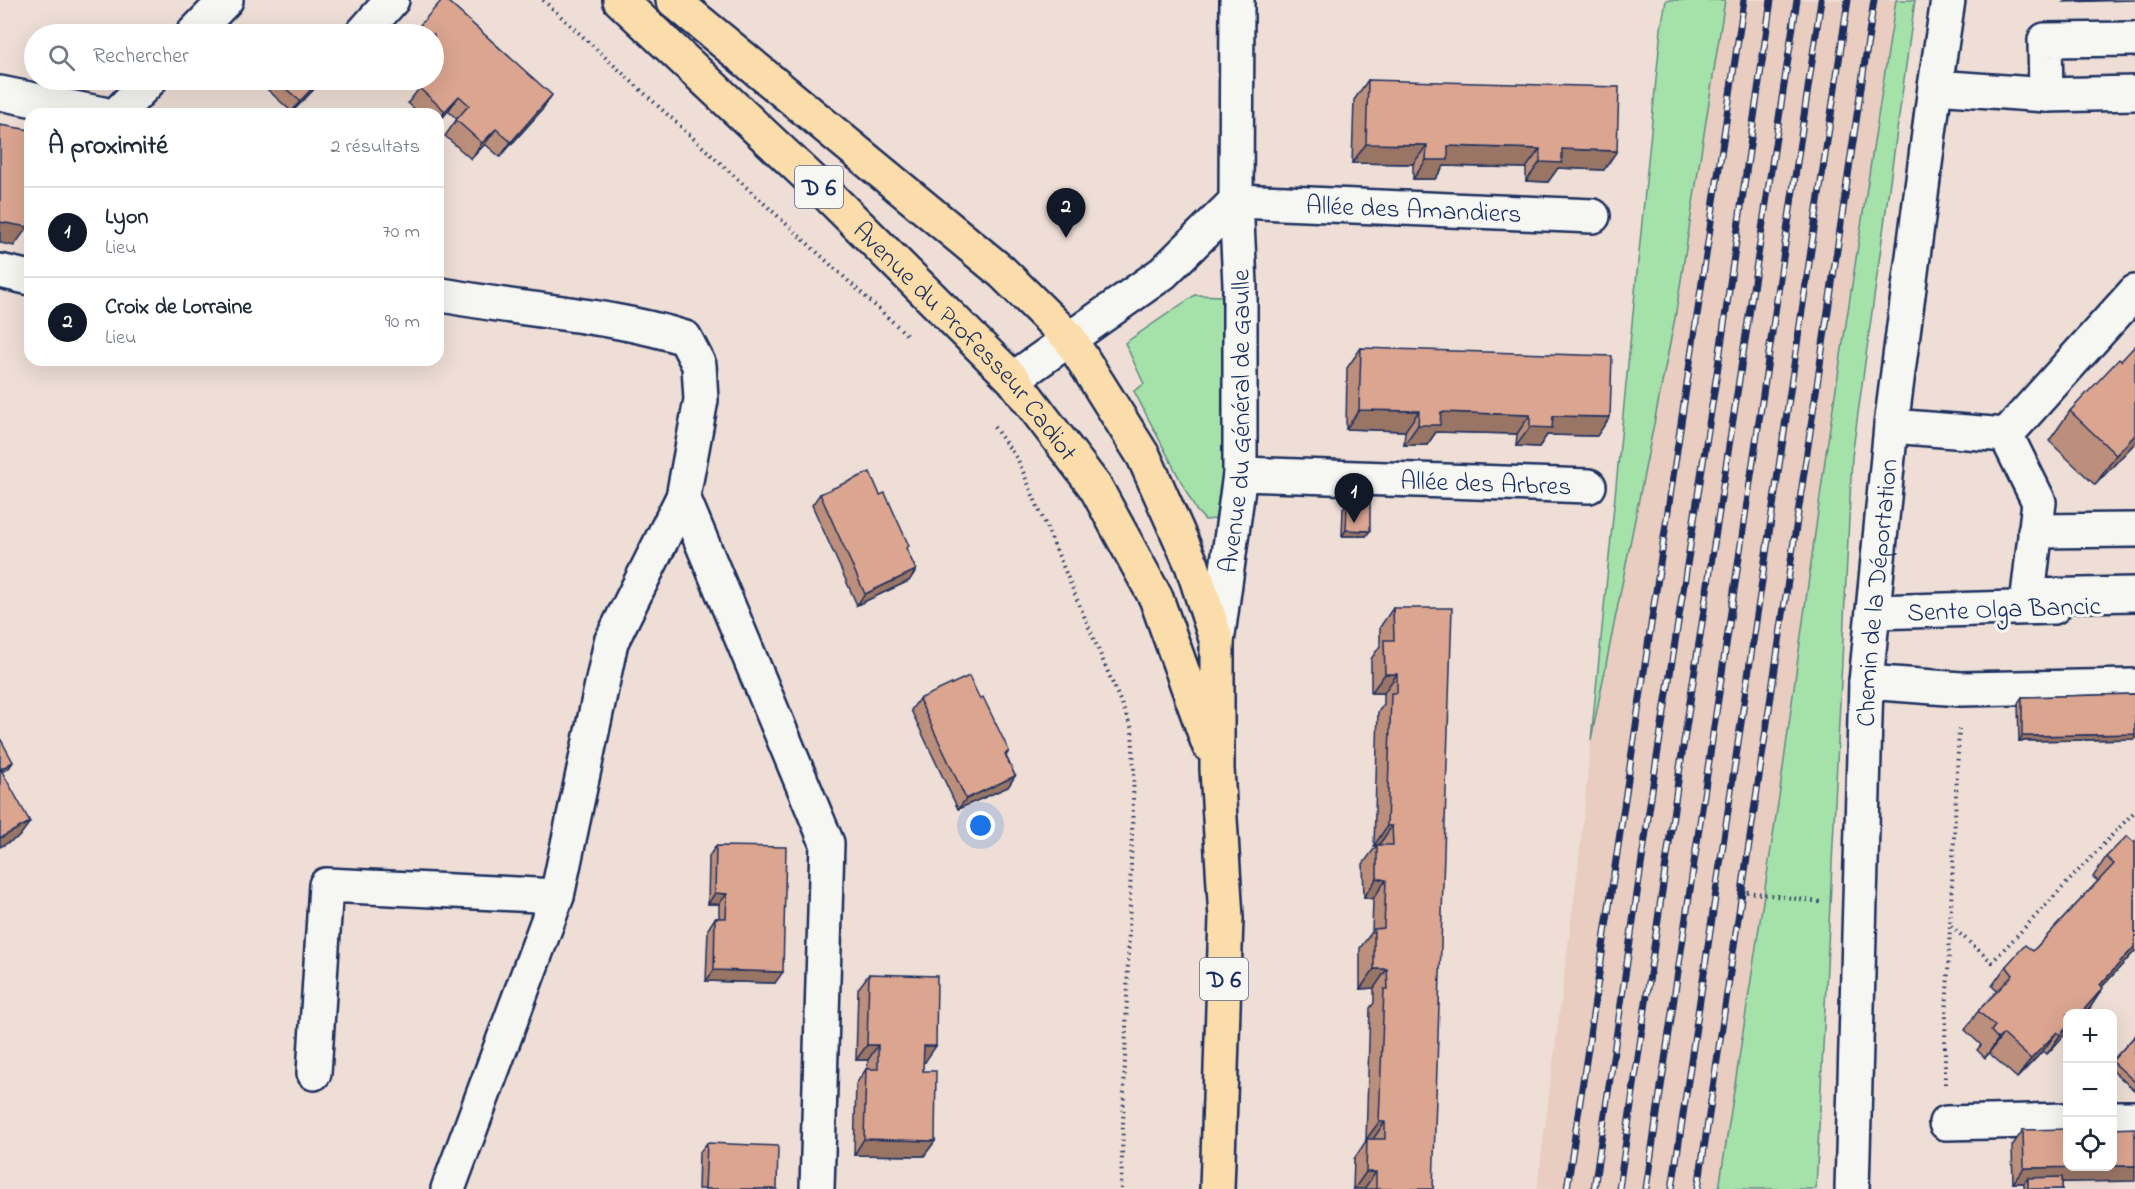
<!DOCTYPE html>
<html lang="fr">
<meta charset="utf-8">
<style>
:root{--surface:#fff;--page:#f6f6f7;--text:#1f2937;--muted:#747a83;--line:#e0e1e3;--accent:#111827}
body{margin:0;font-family:"Indie Flower",sans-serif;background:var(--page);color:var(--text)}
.controls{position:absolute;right:18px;bottom:18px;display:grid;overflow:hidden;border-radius:12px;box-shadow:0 6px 24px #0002}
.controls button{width:54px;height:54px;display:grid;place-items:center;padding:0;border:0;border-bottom:2px solid var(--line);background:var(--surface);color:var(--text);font:30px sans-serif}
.you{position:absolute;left:981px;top:826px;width:21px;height:21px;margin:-15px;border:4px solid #fff;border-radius:50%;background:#1a73e8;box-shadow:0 0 0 9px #1a73e833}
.badge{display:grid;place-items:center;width:39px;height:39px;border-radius:50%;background:var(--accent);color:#fff;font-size:20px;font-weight:700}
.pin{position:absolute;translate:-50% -50px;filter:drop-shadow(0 2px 3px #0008)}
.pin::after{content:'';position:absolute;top:32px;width:21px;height:18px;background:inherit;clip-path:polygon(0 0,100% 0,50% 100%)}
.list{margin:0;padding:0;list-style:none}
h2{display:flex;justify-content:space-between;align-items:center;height:78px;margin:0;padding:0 24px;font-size:26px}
h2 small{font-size:20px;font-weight:400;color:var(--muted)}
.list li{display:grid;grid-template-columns:39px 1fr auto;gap:18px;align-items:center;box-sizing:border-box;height:90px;padding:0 24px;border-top:2px solid var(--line)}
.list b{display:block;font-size:22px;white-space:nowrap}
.list p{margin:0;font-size:20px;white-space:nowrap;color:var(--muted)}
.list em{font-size:20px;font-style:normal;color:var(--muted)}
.icon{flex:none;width:33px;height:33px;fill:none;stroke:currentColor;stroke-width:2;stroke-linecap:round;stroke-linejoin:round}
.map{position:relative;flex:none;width:2135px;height:1189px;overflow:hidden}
.search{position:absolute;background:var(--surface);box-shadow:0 6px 24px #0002;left:24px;top:24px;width:420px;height:66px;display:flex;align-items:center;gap:15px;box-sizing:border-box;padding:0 21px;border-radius:33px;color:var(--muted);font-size:22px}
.panel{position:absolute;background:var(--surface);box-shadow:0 6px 24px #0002;left:24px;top:108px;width:420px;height:258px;border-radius:18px}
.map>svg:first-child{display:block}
</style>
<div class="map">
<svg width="2135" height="1189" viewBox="0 0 2135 1189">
<rect width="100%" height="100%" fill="#eeded5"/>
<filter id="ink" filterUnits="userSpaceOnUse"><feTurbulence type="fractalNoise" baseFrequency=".0167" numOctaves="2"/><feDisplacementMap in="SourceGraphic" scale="12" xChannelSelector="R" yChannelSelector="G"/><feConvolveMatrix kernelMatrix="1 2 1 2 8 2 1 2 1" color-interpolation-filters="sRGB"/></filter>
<g filter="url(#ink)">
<polygon fill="#e8cdc0" points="1666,0 1915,0 1852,457 1816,1189 1537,1189 1580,852 1661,29"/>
<g fill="#a5e2a9" stroke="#608884" stroke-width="1.5">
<polygon points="1666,0 1725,0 1675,318 1591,740 1661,29"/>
<polygon points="1896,0 1915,0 1852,457 1816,1189 1719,1189 1780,790 1826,453"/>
<polygon points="1195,295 1223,296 1223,507 1216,519 1205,520 1196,510 1134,391 1144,384 1125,343"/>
</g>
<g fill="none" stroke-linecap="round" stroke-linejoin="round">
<defs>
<g id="minor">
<polyline points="193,34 226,0"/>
<polyline points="362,34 392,0"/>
<polyline points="2135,39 2045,40 2046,95 2135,93"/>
<polyline points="1935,87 2046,95"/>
<polyline points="0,93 103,114"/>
<polyline points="117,114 150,80"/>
<path id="s1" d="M1236,201L1593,216"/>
<polyline points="0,271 30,278"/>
<path d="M438,294C520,311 605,313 685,338L699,365L701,400L683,497L611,642L557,896L448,1189"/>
<polyline points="1013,379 1163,273 1236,201"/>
<polyline points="1891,426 2006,435 2135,292"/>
<polyline points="2006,435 2039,502 2028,596 2135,594"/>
<path id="s2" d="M1240,474L1589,486"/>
<polyline points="683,497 827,843 817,1189"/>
<polyline points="2035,531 2135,530"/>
<polyline points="1873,612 2054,607"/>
<path id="s3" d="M1217,642L1240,474V284L1236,201L1237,0"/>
<polyline points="1866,682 1961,689 2135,686"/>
<polyline points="314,1073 326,885 557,896"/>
<polyline points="2112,1118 2135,1118"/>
<polyline points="1946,1123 2068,1120"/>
<path id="s4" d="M1852,1189L1866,682L1891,426L1935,87L1948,0"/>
</g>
<g id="major">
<path id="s5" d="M620,0L831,198L1013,379L1096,488L1156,598L1209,745"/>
<polyline points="673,0 1002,272 1070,339 1144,457 1192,565 1217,642 1217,769 1226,918 1217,1189"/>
</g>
</defs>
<use href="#minor" stroke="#1b2f5e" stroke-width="38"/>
<use href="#major" stroke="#1b2f5e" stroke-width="38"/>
<g stroke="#1b2f5e" stroke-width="4" stroke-dasharray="1.5 4.5" stroke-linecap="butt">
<polyline points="543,0 907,335"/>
<polyline points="994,427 1018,460 1132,729 1134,768 1121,1189"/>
<polyline points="1741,891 1820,902"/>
<polyline points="1951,926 1992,962 2135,811"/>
<polyline points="1945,1084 1945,1038 1959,729"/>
</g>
<use href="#minor" stroke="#f6f6f2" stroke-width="33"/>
<use href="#major" stroke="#fbddab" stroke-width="33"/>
<defs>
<g id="rail">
<polyline points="1567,1189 1744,0"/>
<polyline points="1594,1189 1655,770 1717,373 1771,0"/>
<polyline points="1619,1189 1679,774 1797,0"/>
<polyline points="1646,1189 1821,0"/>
<polyline points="1672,1189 1848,0"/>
<polyline points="1698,1189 1874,0"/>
</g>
</defs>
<use href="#rail" stroke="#1b2f5e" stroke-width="7"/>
<use href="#rail" stroke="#f6f6f2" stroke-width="4.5" stroke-dasharray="14" stroke-linecap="butt"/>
</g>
<g fill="#bc8e7c" stroke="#1b2f5e" stroke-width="1.5">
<polygon points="257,80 323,80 292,112"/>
<polygon points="413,80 434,80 542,110 500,157 485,144 471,159 445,136 457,119 448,111 438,123 438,114 420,114 408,103 421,86"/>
<polygon points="1368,80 1604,170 1558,168 1548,182 1526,181 1526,168 1444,166 1435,179 1413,179 1413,164 1352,163 1354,100"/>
<polygon points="1361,348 1597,436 1547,435 1539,447 1516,446 1517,434 1436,432 1427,445 1404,445 1405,431 1346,429 1347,368"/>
<polygon points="2121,361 2135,443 2095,485 2049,441 2070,411"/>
<polygon points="820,494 880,495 916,570 909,581 857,605 812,505"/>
<polygon points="1347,504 1366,536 1342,536 1343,509"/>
<polygon points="1393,608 1433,1189 1353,1189 1354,1159 1366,1141 1370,1008 1374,1003 1374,988 1360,989 1360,948 1372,932 1373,899 1364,897 1363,864 1377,845 1374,846 1378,712 1384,704 1384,693 1371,693 1371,659 1380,646 1380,627"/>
<polygon points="2135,694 2135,739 2019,741 2018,703 2022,697"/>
<polygon points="919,699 980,699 1009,751 1006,756 1015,776 1008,787 958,809 911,710"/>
<polygon points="2135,841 2135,951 2102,987 2090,1008 2067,1014 2067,1032 2047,1054 2043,1051 2017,1078 1989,1053 1985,1058 1977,1050 1981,1045 1965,1030 1978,1011 1997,991 1992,986 2006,966 2033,951 2098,881 2093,877 2106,857"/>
<polygon points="716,846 775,983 706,981 708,929 715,918 719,918 719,904 708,904 709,856"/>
<polygon points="869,974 925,1062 923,1062 923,1071 935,1141 924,1156 854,1155 856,1084 866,1069 867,1069 868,1060 856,1060 858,989"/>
<polygon points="2135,1036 2135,1091 2112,1070 2112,1061"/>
<polygon points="2023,1130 2062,1182 2062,1189 2024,1189 2024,1183 2013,1183 2012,1146"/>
<polygon points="707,1143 777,1189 698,1189 699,1153"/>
</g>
<g fill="#997465" stroke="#1b2f5e" stroke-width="1.5">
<polygon points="2066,0 2135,0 2064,2"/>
<polygon points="320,80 323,80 292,112 300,101"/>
<polygon points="552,95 542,110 500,157 511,142"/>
<polygon points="459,96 448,111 438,123 445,111"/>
<polygon points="496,129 485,144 471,159 482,143"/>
<polygon points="1366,144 1427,145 1413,164 1352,163"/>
<polygon points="1448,146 1540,149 1526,168 1444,166 1435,179 1413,179 1426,160"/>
<polygon points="1562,149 1617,151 1604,170 1558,168 1548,182 1526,181 1540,162"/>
<polygon points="30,211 30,230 26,229 14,246 0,243 0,222"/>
<polygon points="1359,410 1419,411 1405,431 1346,429"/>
<polygon points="1441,412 1530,415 1517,434 1436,432 1427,445 1404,445 1418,425"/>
<polygon points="1553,416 1610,417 1597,436 1547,435 1539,447 1516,446 1530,427"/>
<polygon points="2135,435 2135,443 2095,485 2116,455"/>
<polygon points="1346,530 1370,531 1366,536 1342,536"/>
<polygon points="916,570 909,581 857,605 865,594"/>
<polygon points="1385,674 1397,674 1384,693 1371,693"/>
<polygon points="2135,734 2135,739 2019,741 2022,736"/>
<polygon points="13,762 9,768 0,773 0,770"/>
<polygon points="1015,776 1008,787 958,809 966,799"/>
<polygon points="30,822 19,837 0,847 0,838"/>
<polygon points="1387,826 1392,826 1379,845 1374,846"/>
<polygon points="1377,878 1386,880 1373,899 1364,897"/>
<polygon points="715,893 727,894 719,904 708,904"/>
<polygon points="2135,946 2135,951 2086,1004 2100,985"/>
<polygon points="1374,969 1387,969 1374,988 1360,989"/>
<polygon points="714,970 783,972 775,983 706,981"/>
<polygon points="2103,988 2090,1008 2084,1014 2080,1014"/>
<polygon points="2067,1027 2067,1032 2047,1054 2060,1035"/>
<polygon points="2057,1032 2043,1051 2017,1078 2031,1059"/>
<polygon points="2003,1034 1989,1053 1985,1058 1998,1039"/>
<polygon points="867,1045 878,1045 868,1060 856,1060"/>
<polygon points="924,1046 936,1046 925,1062 913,1061"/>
<polygon points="1379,1122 1385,1122 1371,1142 1367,1139 1365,1141"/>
<polygon points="864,1139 935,1141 924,1156 854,1155"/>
<polygon points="2112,1166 2135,1166 2135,1181 2028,1183 2028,1178 2024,1183 2013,1183 2024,1168"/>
<polygon points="1366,1172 1376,1172 1364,1189 1354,1189"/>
</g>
<g fill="#dba590" stroke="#1b2f5e" stroke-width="1.5">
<polygon points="442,0 446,0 552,95 511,142 496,129 482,143 456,120 469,105 459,96 445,111 419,88 427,80 434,80 434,34 412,34"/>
<polygon points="303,27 312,34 296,34"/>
<polygon points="276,80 320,80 300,101"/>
<polygon points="1368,80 1619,87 1617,151 1562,149 1562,163 1540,162 1540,149 1448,146 1448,160 1426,160 1427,145 1366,144"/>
<polygon points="0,125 30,130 30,216 28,227 0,222"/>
<polygon points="2135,346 2135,435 2116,455 2070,411 2119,359 2121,361"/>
<polygon points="1361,348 1612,356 1610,417 1553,416 1552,428 1530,427 1530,415 1441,412 1440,425 1418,425 1419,411 1359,410"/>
<polygon points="870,472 880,495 885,493 909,546 906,548 916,570 865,594 820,494"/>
<polygon points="1370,503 1370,531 1346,530 1347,504"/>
<polygon points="1393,608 1452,608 1433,1189 1376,1189 1376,1172 1366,1172 1367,1139 1385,1139 1385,1122 1379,1122 1384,989 1388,989 1387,969 1374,969 1374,929 1384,928 1386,880 1377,878 1377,845 1393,845 1392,826 1387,826 1391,693 1397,693 1397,674 1385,674 1384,640 1394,640"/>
<polygon points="969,676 980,699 983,697 1009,751 1005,754 1015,776 966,799 919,699"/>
<polygon points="2135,694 2135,734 2022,736 2022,697"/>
<polygon points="0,738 13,762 1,769 0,768"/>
<polygon points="0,768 30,822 0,838"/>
<polygon points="2127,836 2134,842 2135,841 2135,946 2100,985 2103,988 2080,1014 2067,1014 2067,1027 2060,1035 2057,1032 2031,1059 2003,1034 1998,1039 1991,1031 1995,1026 1978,1011 2013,975 2006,966 2025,945 2033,951 2114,864 2106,857"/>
<polygon points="716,846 786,847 783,972 714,970 715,918 726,918 727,894 715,893"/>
<polygon points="869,974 937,976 936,1046 924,1046 923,1071 936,1071 935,1141 864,1139 866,1069 878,1069 878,1045 867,1045"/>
<polygon points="2135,1036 2135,1082 2112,1061"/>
<polygon points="2135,1128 2135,1166 2112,1166 2112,1129"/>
<polygon points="2067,1129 2067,1167 2093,1167 2024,1168 2023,1130"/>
<polygon points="707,1143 778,1146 777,1189 705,1189"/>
<polygon points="2062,1177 2062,1189 2028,1189 2028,1178"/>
</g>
</g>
<g text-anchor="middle" stroke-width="6" stroke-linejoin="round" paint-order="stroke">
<g fill="#f6f6f2" stroke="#5d6b8a" stroke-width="1.5">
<rect x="795" y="166" width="48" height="42" rx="4.5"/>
<rect x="1200" y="958" width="48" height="42" rx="4.5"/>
</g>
<g font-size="24" font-weight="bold" fill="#1b2f5e">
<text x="819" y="195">D 6</text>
<text x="1224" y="987">D 6</text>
</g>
<g font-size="26" fill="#1b2f5e" stroke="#f6f6f2">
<text dy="9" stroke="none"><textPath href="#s1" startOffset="178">Allée des Amandiers</textPath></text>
<text dy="9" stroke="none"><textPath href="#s5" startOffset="486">Avenue du Professeur Cadiot</textPath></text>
<text dy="9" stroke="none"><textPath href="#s3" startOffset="222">Avenue du Général de Gaulle</textPath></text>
<text dy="9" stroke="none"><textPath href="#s2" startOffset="246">Allée des Arbres</textPath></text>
<text dy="9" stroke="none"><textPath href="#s4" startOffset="597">Chemin de la Déportation</textPath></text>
<text transform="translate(2004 608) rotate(-2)" y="9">Sente Olga Bancic</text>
</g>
</g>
</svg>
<div class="controls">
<button>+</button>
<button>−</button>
<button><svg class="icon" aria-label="locate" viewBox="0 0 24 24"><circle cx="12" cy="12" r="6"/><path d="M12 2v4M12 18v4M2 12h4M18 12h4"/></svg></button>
</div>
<div class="you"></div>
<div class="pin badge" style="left:1354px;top:523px">1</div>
<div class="pin badge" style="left:1066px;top:238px">2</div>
<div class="search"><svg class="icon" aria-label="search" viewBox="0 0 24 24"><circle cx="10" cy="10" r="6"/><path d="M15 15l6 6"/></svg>Rechercher</div>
<section class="panel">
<h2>À proximité<small>2 résultats</small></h2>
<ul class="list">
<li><span class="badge">1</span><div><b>Lyon</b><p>Lieu</p></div><em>70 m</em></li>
<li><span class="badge">2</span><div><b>Croix de Lorraine</b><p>Lieu</p></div><em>90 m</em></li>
</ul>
</section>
</div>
